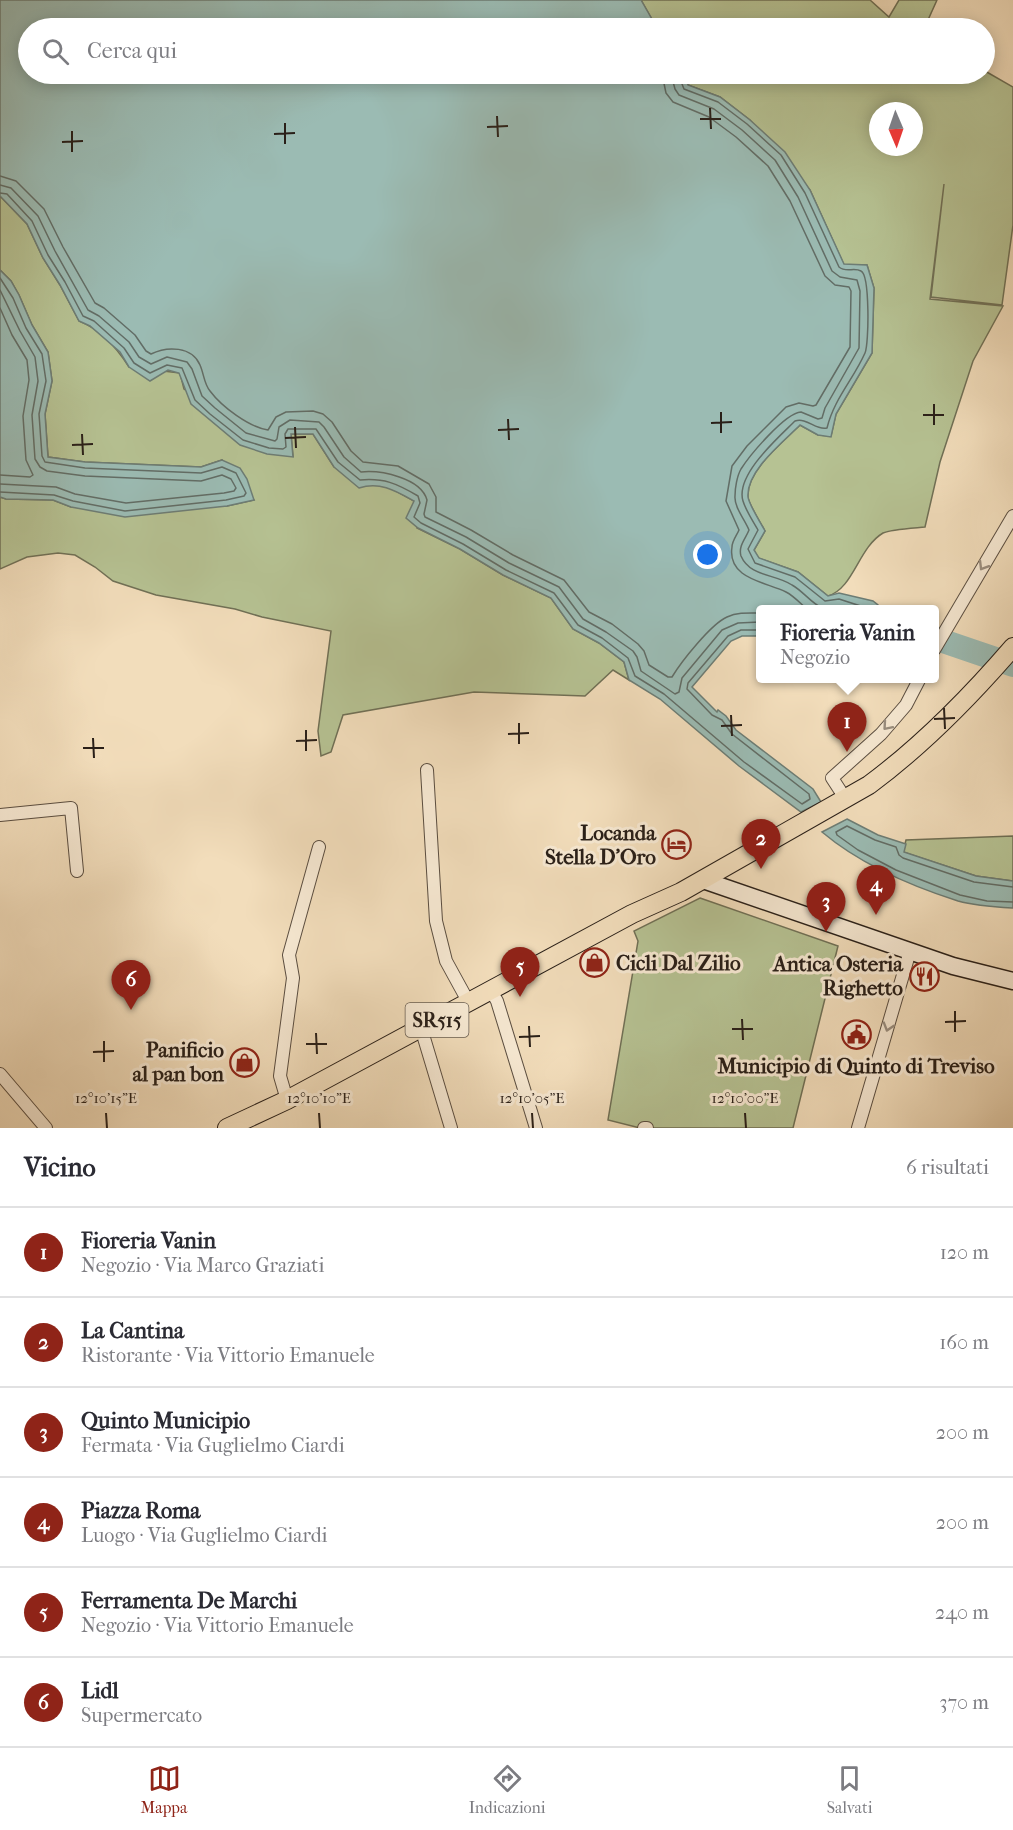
<!DOCTYPE html>
<html lang="it">
<meta charset="utf-8">
<style>
:root{--surface:#fff;--page:#f7f7f7;--text:#2b2b33;--muted:#7c7c81;--line:#e1e1e2;--accent:#8f2418}
body{margin:0;font-family:"IM FELL French Canon",serif;background:var(--page);color:var(--text)}
.compass{position:absolute;left:869px;top:102px;width:54px;height:54px;border-radius:50%;background:var(--surface);box-shadow:0 3px 15px #0003;rotate:178deg}
.you{position:absolute;left:708px;top:555px;width:21px;height:21px;margin:-15px;border:4px solid #fff;border-radius:50%;background:#1a73e8;box-shadow:0 0 0 9px #1a73e833}
.badge{display:grid;place-items:center;width:39px;height:39px;border-radius:50%;background:var(--accent);color:#fff;font-size:20px;font-weight:700}
.pin{position:absolute;translate:-50% -50px;filter:drop-shadow(0 2px 3px #0008)}
.pin::after{content:'';position:absolute;top:32px;width:21px;height:18px;background:inherit;clip-path:polygon(0 0,100% 0,50% 100%)}
.popup{position:absolute;left:756px;top:605px;width:183px;height:78px;box-sizing:border-box;display:grid;place-content:center;border-radius:6px;background:var(--surface);filter:drop-shadow(0 2px 4px #0005);font-size:20px;white-space:nowrap;color:var(--muted)}
.popup b{font-size:22px;color:var(--text)}
.popup::after{content:'';position:absolute;left:50%;top:100%;margin-left:-12px;border:12px solid transparent;border-top-color:var(--surface)}
.list{margin:0;padding:0;list-style:none}
h2{display:flex;justify-content:space-between;align-items:center;height:78px;margin:0;padding:0 24px;font-size:26px}
h2 small{font-size:20px;font-weight:400;color:var(--muted)}
.list li{display:grid;grid-template-columns:39px 1fr auto;gap:18px;align-items:center;box-sizing:border-box;height:90px;padding:0 24px;border-top:2px solid var(--line)}
.list b{display:block;font-size:22px;white-space:nowrap}
.list p{margin:0;font-size:20px;white-space:nowrap;color:var(--muted)}
.list em{font-size:20px;font-style:normal;color:var(--muted)}
.icon{flex:none;width:33px;height:33px;fill:none;stroke:currentColor;stroke-width:2;stroke-linecap:round;stroke-linejoin:round}
.map{position:relative;flex:none;width:1013px;height:1128px;overflow:hidden}
.search{position:absolute;background:var(--surface);box-shadow:0 3px 15px #0003;left:18px;right:18px;top:18px;height:66px;display:flex;align-items:center;gap:15px;box-sizing:border-box;padding:0 21px;border-radius:33px;color:var(--muted);font-size:22px}
.sheet{height:618px;background:var(--surface)}
nav{display:flex;justify-content:space-around;align-items:center;box-sizing:border-box;height:84px;border-top:2px solid var(--line);background:var(--surface);font-size:16px;color:var(--muted)}
nav a{display:grid;justify-items:center;gap:3px}
nav .on{color:var(--accent)}
.map>svg:first-child{display:block}
</style>
<div class="map">
<svg width="1013" height="1128" viewBox="0 0 1013 1128">
<rect width="100%" height="100%" fill="#f2ddbb"/>
<filter id="stains"><feTurbulence type="fractalNoise" baseFrequency=".00333" numOctaves="4"/><feColorMatrix values="0 0 0 0 .2 0 0 0 0 .09 0 0 0 0 .02 0 0 0 .5 -.17"/></filter>
<radialGradient id="worn" r=".72"><stop offset=".6" stop-color="#630" stop-opacity="0"/><stop offset="1" stop-color="#630" stop-opacity=".3"/></radialGradient>
<g fill="#b6c293" stroke="#707056" stroke-width="1.5" fill-rule="evenodd">
<polygon points="641,0 870,0 889,17 899,0 937,0 928,20 933,28 657,28"/>
<path d="M985,71L1013,87V225L1002,305L931,297L944,184L930,299L1003,306L973,361L940,462L925,527C915,528 891,529 883,533C858,548 854,588 828,596L798,572L758,558L754,550L765,531C761,523 749,505 748,497C746,471 783,442 800,425L818,435L831,436L836,414L872,353L874,288L867,265H844L810,190L750,120L720,97L688,85L684,74H984ZM878,111H914V147H878Z"/>
<path d="M0,196L27,224L43,258L60,285L79,321C100,329 117,348 129,367L180,373L184,389L293,456L291,434H313L334,467L370,484L389,487L414,501L417,528L460,549L503,575L551,598L573,629L599,643L624,662L629,680L613,670L585,696L474,692L343,715L331,752L321,756L318,731L331,631L262,617L235,609L156,595L113,581L95,567L75,555L58,553L27,557L0,569V497L6,499L53,500L71,507L227,506L254,500L222,460L201,467L85,462L48,457L45,414L52,381L48,352L32,325L19,295L11,281L0,270Z"/>
<polygon points="1013,836 1013,881 976,876 903,852 906,840"/>
<polygon points="700,898 838,946 793,1128 640,1128 608,1120 638,941 634,931"/>
</g>
<g fill="#9bbbb3" stroke="#6d7d75" stroke-width="1.5">
<path d="M0,0H641L657,28H28V74H684L688,85L720,97L750,120L785,152L810,190L844,264L867,265L874,288L872,353L836,414L831,437L818,435L800,425C783,442 746,471 748,497C749,505 761,523 765,531L754,550L759,558L798,572L828,596L839,593L873,601L878,605L879,609L760,610V636H742L731,641L692,687L717,712L718,710L726,716L736,730L813,789L821,802L801,812L739,766L660,699L629,680L624,662L599,643L573,629L551,598L503,575L460,549L418,528L406,518L414,501C396,491 380,481 359,488L334,467L313,434H291L293,457L267,454L240,445L191,404L179,373L168,370L150,381L129,367L120,352L90,326L79,321L60,285L43,258L27,224L0,196Z"/>
<polygon points="0,270 11,281 19,295 32,325 48,352 52,381 45,414 48,457 85,462 201,467 222,460 240,468 247,479 254,500 227,506 125,517 71,507 53,500 6,499 0,497"/>
<path d="M847,819L878,835L906,844L904,852L976,876L1013,881V908C995,907 976,906 958,901C911,886 860,864 822,832Z"/>
</g>
<g fill="none" stroke-linecap="round" stroke-linejoin="round">
<g stroke="#626d66" stroke-width="1.5">
<path d="M662,74L666,93L673,102L709,117L736,137L768,166L790,201L825,276L835,285L849,287L851,291L850,347L816,405L813,406L799,403L786,407L747,446L732,466L726,501L739,530C737,535 732,541 732,547C727,579 766,582 786,592C794,596 801,604 808,610"/>
<path d="M671,74L675,89L679,95L714,109L742,130L775,160L798,197L832,271L840,277L857,280L860,291L859,348L825,408L822,418L818,419L801,412C785,413 750,455 741,469C737,476 735,488 735,496C734,507 745,520 749,530C746,538 738,546 741,556C750,577 776,574 792,585C803,591 811,603 822,608C829,611 838,607 849,610"/>
<path d="M678,74L684,89L718,102L747,124L781,155L805,193L839,267C846,273 854,267 861,271C870,275 869,344 865,353C853,380 834,399 827,428C816,431 807,417 795,421C779,437 735,475 743,501C746,511 753,521 758,530L748,549L755,563L795,577L825,601L839,599L873,610"/>
<path d="M0,176L16,181L44,209L63,247L95,303L104,308L135,335L146,351L151,354C167,346 192,346 200,365C204,374 204,384 210,391C222,407 249,427 268,430L276,417L286,412L313,411L323,414L332,422L351,451L363,462L398,466L429,484L436,497V512L471,530L513,555L564,580L589,612L612,624L638,644L644,651L649,665L668,677H672C681,662 711,624 727,617C738,612 749,613 760,613"/>
<path d="M0,185L11,188L38,216L55,251L88,310L99,316L129,342L139,357L151,364L167,357L187,362L192,369L202,396L215,408L246,433L275,441L277,439L279,427L290,420L319,422L324,427L344,457L361,472C381,470 421,478 427,500L424,514L425,517L466,537L509,563L559,587L583,619L606,632L633,651L637,657L641,671L675,694L679,692L682,678L722,630L738,623L760,622"/>
<path d="M0,193L7,194L32,221L48,255L65,282L83,316L94,321L124,348L134,363L150,373L167,365L182,368L195,400L210,414L243,440L269,448L283,449L286,447L285,434L288,429H316L338,462L360,480C384,478 396,483 418,496L420,503L414,517L421,523L463,544L506,570L554,593L578,625L602,638L628,658L635,676L664,694L744,762L802,804L810,799L809,794L732,734L722,720L712,715L687,689L688,683L728,636L741,630H760"/>
<polyline points="0,278 13,298 26,328 42,354 46,381 39,414 42,456 45,462 85,468 201,473 222,467 236,473 246,493 244,496 226,500 125,511 73,501 54,495 0,492"/>
<polyline points="0,290 20,331 35,357 38,381 32,415 35,459 40,467 47,471 85,476 201,481 222,475 231,479 236,488 234,491 224,493 126,503 75,494 56,487 0,484"/>
<polyline points="0,308 12,335 27,360 29,380 23,416 26,460 33,475 30,477 0,475"/>
<polyline points="1013,887 974,882 903,858 899,855 896,847 875,840 847,826 836,832 837,835 858,850 896,870 960,895 987,901 1013,902"/>
</g>
<polyline stroke="#9bbbb3" stroke-width="24" points="934,638 1013,665"/>
<defs>
<g id="minor">
<polyline points="934,650 1013,516"/>
<polyline points="427,770 436,921 446,961 469,1003"/>
<polyline points="845,798 832,778 881,734 906,705 920,678"/>
<polyline points="0,815 71,808 77,871"/>
<polyline points="491,991 497,1001 536,1128"/>
<polyline points="421,1028 451,1128"/>
<polyline points="0,1074 46,1128"/>
<polyline points="287,1100 280,1076 293,978 289,955 319,847"/>
<polyline points="644,1128 647,1128"/>
<polyline points="858,1128 910,951"/>
</g>
<polyline id="secondary" points="703,880 953,966 1013,981"/>
<path id="primary" d="M227,1128L287,1100L632,914L681,892L869,785C923,745 970,697 1013,647"/>
</defs>
<use href="#minor" stroke="#5b4e41" stroke-width="14"/>
<use href="#secondary" stroke="#291f18" stroke-width="19"/>
<use href="#primary" stroke="#291f18" stroke-width="20"/>
<use href="#minor" stroke="#f7e9d3" stroke-width="12"/>
<use href="#secondary" stroke="#f7e9d3" stroke-width="16"/>
<use href="#primary" stroke="#f2ddbb" stroke-width="18"/>
</g>
<defs><path id="oneway-chevron" d="M-2-3.5L2.5 0L-2 3.5" fill="none" stroke-width="1.6" stroke-linecap="round" stroke-linejoin="round" transform="scale(1.5)"/></defs>
<g stroke="#9a8e7f">
<use href="#oneway-chevron" transform="translate(983 566) rotate(121)"/>
<use href="#oneway-chevron" transform="translate(887 726) rotate(131)"/>
<use href="#oneway-chevron" transform="translate(888 1027) rotate(107)"/>
</g>
<path fill="none" stroke="#291f18" stroke-width="2" d="M710,108L711,129M497,116L498,137M700,119H721M285,123V144M487,127L508,126M72,131V152M274,134L295,133M62,142L83,141M934,404V425M721,412V433M923,415H944M508,419L509,440M711,423L732,422M295,427L296,448M498,430L519,429M82,434L83,455M285,438L306,437M72,445L93,444M944,708L945,729M731,715L732,736M934,719L955,718M519,723V744M721,726L742,725M306,730V751M508,734L529,733M93,738L94,758M296,741L317,740M83,748H104M955,1011V1032M742,1019L743,1040M945,1022L966,1021M529,1026L530,1047M732,1029H753M316,1033L317,1054M519,1037L540,1036M104,1041V1062M306,1044H327M93,1052L114,1051M106,1113L107,1128M319,1113L320,1128M532,1113L533,1128M745,1113L746,1128"/>
<defs>
<symbol id="hotel-ring" viewBox="-11 -11 22 22"><circle r="9.5" fill="#f7e9d3" stroke="#8f2418" stroke-width="1.5"/><path d="M-6-4.5h1.5V1H6V5H4.5V3h-9V5H-6ZM-4 0a1.8 1.8 0 1 1 3.6 0ZM.5 0V-2.5h3Q6-2.5 6 0Z" fill="#8f2418"/></symbol>
<symbol id="shop-ring" viewBox="-11 -11 22 22"><circle r="9.5" fill="#f7e9d3" stroke="#8f2418" stroke-width="1.5"/><path d="M-5-2.5h2.3a2.7 3.5 0 0 1 5.4 0H5L5.5 6h-11ZM-1.5-2.5h3a1.5 2.3 0 0 0-3 0Z" fill="#8f2418"/></symbol>
<symbol id="restaurant-ring" viewBox="-11 -11 22 22"><circle r="9.5" fill="#f7e9d3" stroke="#8f2418" stroke-width="1.5"/><path d="M-5-6h1v4h1v-4h1v4h1v-4h1v5L-1.5 .5V6h-2V.5L-5-1ZM5-6V6H3V1.5H1.5Q1.5-4 5-6Z" fill="#8f2418"/></symbol>
<symbol id="civic-ring" viewBox="-11 -11 22 22"><circle r="9.5" fill="#f7e9d3" stroke="#8f2418" stroke-width="1.5"/><path d="M-.6-6.5H3V-4.5H.6V-3L4-1V1h2V6H-6V1h2V-1L-.6-3ZM-1.2 2.5V6h2.4V2.5Z" fill="#8f2418"/></symbol>
</defs>
<g fill-rule="evenodd">
<use href="#hotel-ring" x="660" y="828" width="33" height="33"/>
<use href="#shop-ring" x="578" y="946" width="33" height="33"/>
<use href="#restaurant-ring" x="908" y="960" width="33" height="33"/>
<use href="#civic-ring" x="840" y="1018" width="33" height="33"/>
<use href="#shop-ring" x="228" y="1046" width="33" height="33"/>
</g>
<g text-anchor="middle" stroke-width="6" stroke-linejoin="round" paint-order="stroke">
<rect fill="#f7e9d3" stroke="#675c50" stroke-width="1.5" x="405.5" y="1003" width="63" height="34" rx="4.5"/>
<g font-size="20" font-weight="bold" fill="#291f18">
<text x="437" y="1027">SR515</text>
</g>
<g font-size="21" font-weight="bold" fill="#291f18" stroke="#f7e9d3" text-anchor="end">
<text x="656" y="840">Locanda<tspan x="656" dy="24">Stella D'Oro</tspan></text>
<text x="616" y="970" text-anchor="start">Cicli Dal Zilio</text>
<text x="903" y="971">Antica Osteria<tspan x="903" dy="24">Righetto</tspan></text>
<text x="224" y="1057">Panificio<tspan x="224" dy="24">al pan bon</tspan></text>
<text x="856" y="1073" text-anchor="middle">Municipio di Quinto di Treviso</text>
</g>
</g>
<g font-size="15" text-anchor="middle" fill="#291f18" stroke="#f7e9d3" stroke-width="6" stroke-linejoin="round" paint-order="stroke">
<text x="106" y="1103">12°10'15"E</text>
<text x="319" y="1103">12°10'10"E</text>
<text x="532" y="1103">12°10'05"E</text>
<text x="745" y="1103">12°10'00"E</text>
</g>
<rect width="100%" height="100%" filter="url(#stains)"/>
<rect width="100%" height="100%" fill="url(#worn)"/>
</svg>
<svg class="compass" viewBox="-18 -18 36 36"><path d="M0-13l5 13h-10z" fill="#e53935"/><path d="M0 13l5-13h-10z" fill="#7c7c81"/></svg>
<div class="you"></div>
<div class="pin badge" style="left:847px;top:752px">1</div>
<div class="popup"><b>Fioreria Vanin</b>Negozio</div>
<div class="pin badge" style="left:761px;top:869px">2</div>
<div class="pin badge" style="left:826px;top:932px">3</div>
<div class="pin badge" style="left:876px;top:915px">4</div>
<div class="pin badge" style="left:520px;top:997px">5</div>
<div class="pin badge" style="left:131px;top:1010px">6</div>
<div class="search"><svg class="icon" aria-label="search" viewBox="0 0 24 24"><circle cx="10" cy="10" r="6"/><path d="M15 15l6 6"/></svg>Cerca qui</div>
</div>
<section class="sheet">
<h2>Vicino<small>6 risultati</small></h2>
<ul class="list">
<li><span class="badge">1</span><div><b>Fioreria Vanin</b><p>Negozio · Via Marco Graziati</p></div><em>120 m</em></li>
<li><span class="badge">2</span><div><b>La Cantina</b><p>Ristorante · Via Vittorio Emanuele</p></div><em>160 m</em></li>
<li><span class="badge">3</span><div><b>Quinto Municipio</b><p>Fermata · Via Guglielmo Ciardi</p></div><em>200 m</em></li>
<li><span class="badge">4</span><div><b>Piazza Roma</b><p>Luogo · Via Guglielmo Ciardi</p></div><em>200 m</em></li>
<li><span class="badge">5</span><div><b>Ferramenta De Marchi</b><p>Negozio · Via Vittorio Emanuele</p></div><em>240 m</em></li>
<li><span class="badge">6</span><div><b>Lidl</b><p>Supermercato</p></div><em>370 m</em></li>
</ul>
</section>
<nav>
<a class="on"><svg class="icon" aria-label="map" viewBox="0 0 24 24"><path d="M3 6l6-2 6 2 6-2v14l-6 2-6-2-6 2zM9 4v14M15 6v14"/></svg>Mappa</a>
<a><svg class="icon" aria-label="directions" viewBox="0 0 24 24"><path d="M12 3l9 9-9 9-9-9zM9 14v-3h6M13 9l2 2-2 2"/></svg>Indicazioni</a>
<a><svg class="icon" aria-label="saved" viewBox="0 0 24 24"><path d="M7 4h10v16l-5-4-5 4z"/></svg>Salvati</a>
</nav>
